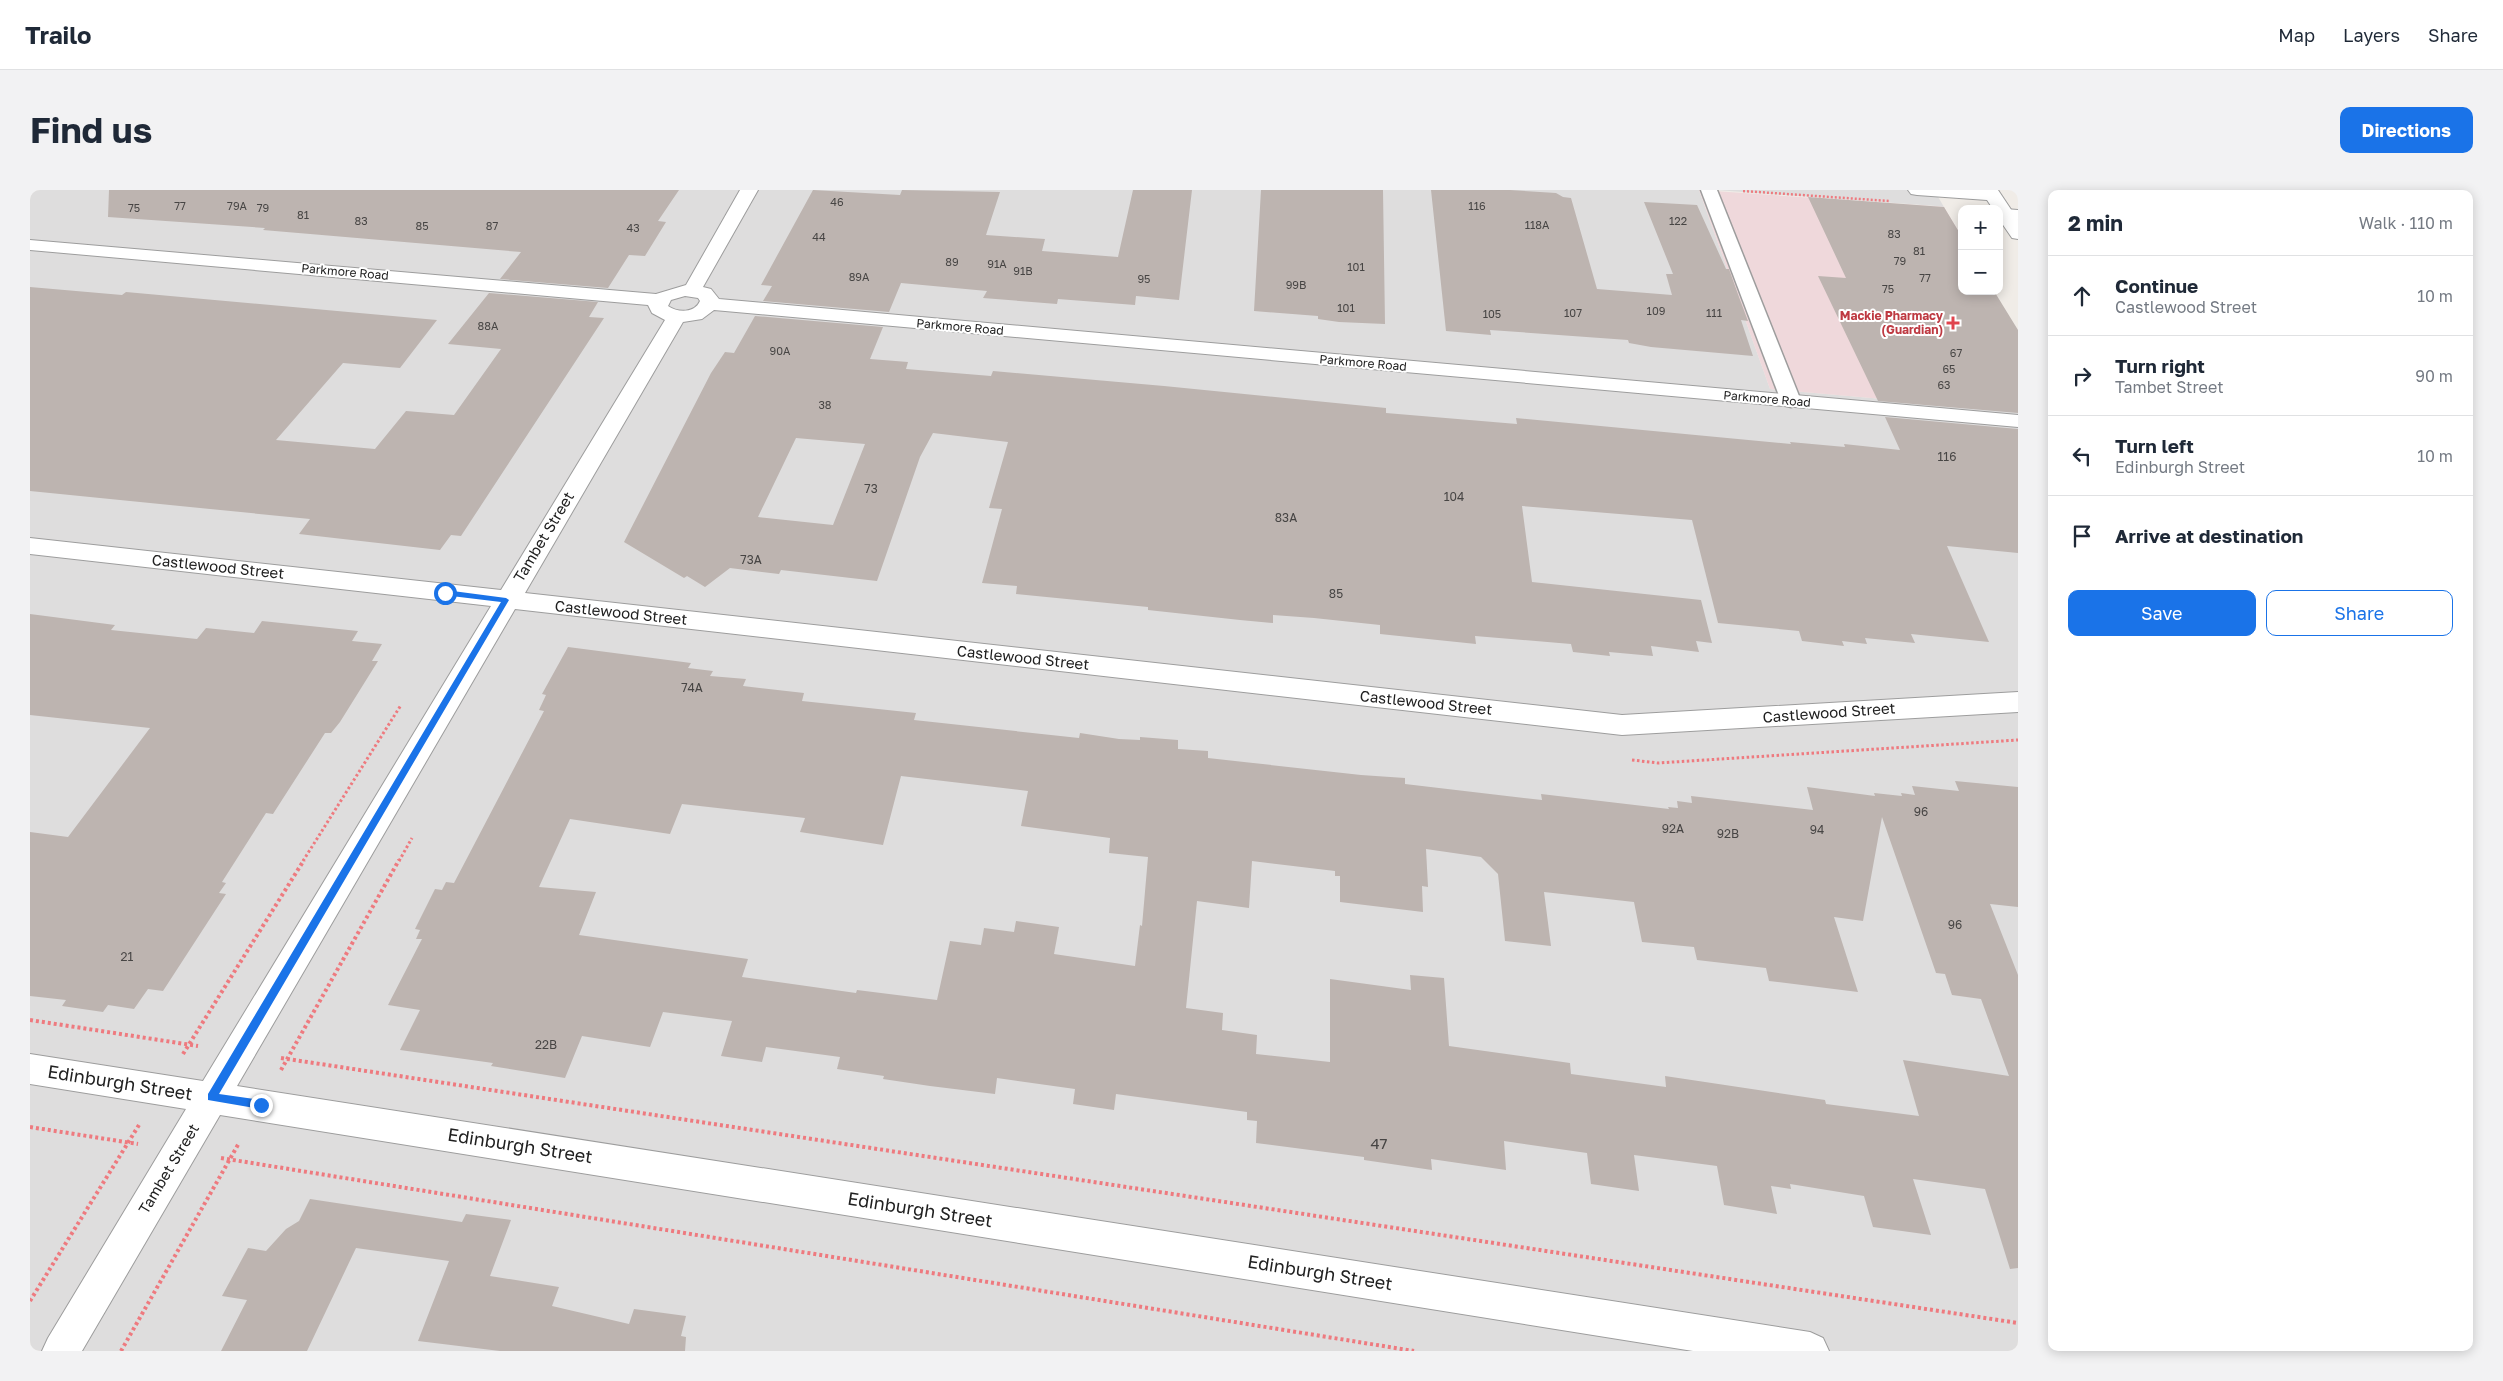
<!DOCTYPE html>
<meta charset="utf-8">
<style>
:root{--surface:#fff;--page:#f2f2f3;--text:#1f2937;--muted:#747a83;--line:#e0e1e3;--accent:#1a73e8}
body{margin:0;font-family:"Golos Text",sans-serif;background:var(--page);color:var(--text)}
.controls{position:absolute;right:15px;top:15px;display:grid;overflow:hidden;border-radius:10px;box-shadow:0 2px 12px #0003}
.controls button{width:45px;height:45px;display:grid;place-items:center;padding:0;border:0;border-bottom:1px solid var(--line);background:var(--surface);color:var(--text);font:25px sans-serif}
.stop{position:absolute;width:15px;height:15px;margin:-11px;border:4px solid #1a73e8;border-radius:50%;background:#fff}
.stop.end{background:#1a73e8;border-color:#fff;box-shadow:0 1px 5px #0008}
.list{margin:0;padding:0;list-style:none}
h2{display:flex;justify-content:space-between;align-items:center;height:65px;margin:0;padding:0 20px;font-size:21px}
h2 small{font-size:16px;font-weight:400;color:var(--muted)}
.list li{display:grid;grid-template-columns:32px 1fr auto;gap:15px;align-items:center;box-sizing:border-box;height:80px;padding:0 20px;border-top:1px solid var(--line)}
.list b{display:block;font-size:19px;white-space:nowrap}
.list p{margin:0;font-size:16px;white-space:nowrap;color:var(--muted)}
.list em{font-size:16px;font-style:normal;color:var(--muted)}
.actions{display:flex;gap:10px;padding:15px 20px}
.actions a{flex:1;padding:11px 0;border:1px solid var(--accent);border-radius:10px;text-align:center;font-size:18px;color:var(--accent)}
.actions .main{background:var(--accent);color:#fff}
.icon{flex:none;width:28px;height:28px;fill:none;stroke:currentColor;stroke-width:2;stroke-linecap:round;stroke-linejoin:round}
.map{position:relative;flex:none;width:1988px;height:1161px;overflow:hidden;border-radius:10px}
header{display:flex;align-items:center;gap:30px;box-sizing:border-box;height:70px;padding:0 25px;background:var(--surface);border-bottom:1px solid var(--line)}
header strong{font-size:24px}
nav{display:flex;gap:28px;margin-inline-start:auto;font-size:18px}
.intro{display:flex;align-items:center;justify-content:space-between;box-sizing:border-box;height:120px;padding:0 30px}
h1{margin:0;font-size:35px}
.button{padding:12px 22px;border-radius:10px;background:var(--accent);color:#fff;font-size:18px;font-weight:700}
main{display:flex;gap:30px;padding:0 30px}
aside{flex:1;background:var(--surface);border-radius:10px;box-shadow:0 2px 12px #0003}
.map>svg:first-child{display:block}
</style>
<header>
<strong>Trailo</strong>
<nav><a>Map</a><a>Layers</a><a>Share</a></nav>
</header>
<div class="intro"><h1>Find us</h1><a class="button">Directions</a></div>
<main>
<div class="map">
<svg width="1988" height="1161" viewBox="0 0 1988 1161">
<rect width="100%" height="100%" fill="#f0ece7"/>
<g fill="#dedddd">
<polygon points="0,0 1669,0 1740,199 1988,221 1988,1161 0,1161"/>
<polygon points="1686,0 1904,0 1914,17 1906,16"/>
</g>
<polygon fill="#efd8db" points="1669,0 1914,17 1932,47 1932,101 1988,221 1740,199"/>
<g fill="#bdb4b0" fill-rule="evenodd">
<polygon points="79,0 649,0 628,31 636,32 615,66 599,65 578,98 470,89 491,62 233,40 235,38 78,27"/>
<polygon points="783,0 870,5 872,0 970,2 956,45 1015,49 1012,61 1088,67 1103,0 1162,0 1149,110 1106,106 1105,115 1028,109 1027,114 953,108 957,101 871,93 859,122 733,111 742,96 731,95"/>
<polygon points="1231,0 1353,0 1355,134 1309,132 1288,129 1288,126 1224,121"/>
<polygon points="1401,0 1480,0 1526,3 1533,7 1541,8 1567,99 1642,105 1636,84 1643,84 1614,12 1667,15 1696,79 1699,79 1709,107 1718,131 1711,130 1723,166 1621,157 1599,153 1598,150 1460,140 1461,145 1416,141"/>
<polygon points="1778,7 1914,17 1932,47 1932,101 1964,101 1988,140 1988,223 1848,211 1788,86 1816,88"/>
<polygon points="0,97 92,105 96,102 407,130 370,178 313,173 246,250 345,259 376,221 424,225 471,159 418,154 459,103 568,112 559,127 574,128 431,346 421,345 410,360 269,344 280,329 0,301"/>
<path d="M725,126L853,137L840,169L878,172L876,179L961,186L963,181L1134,196L1356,218V223L1487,234L1486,228L1761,254L1760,252L1815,257L1814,254L1870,260L1855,227L1988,239V363L1917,356L1959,452L1881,444L1885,453L1835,448L1837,454L1812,451L1814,456L1772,451L1769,441L1688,433L1662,330L1492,316L1502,392L1671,410L1682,453L1666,451L1669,462L1621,456L1623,466L1579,462L1580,466L1543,462L1541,454L1445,446L1446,454L1350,444V435L1284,428L1243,425V433L1210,430L1118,420V417L986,404L987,396L952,393L972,319L959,318L978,252L903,243L890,267L847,391L751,380L749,384L700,378L675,397L657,386L654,388L594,352L681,183L695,162L704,163ZM766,248L835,254L803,335L728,327Z"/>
<polygon points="0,424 85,435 81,440 167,449 176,438 224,443 232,431 328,441 322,451 352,454 342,471 348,471 310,532 301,543 295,543 243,624 236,623 192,692 196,693 189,703 196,704 133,801 118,799 104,819 78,815 73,822 32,816 36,810 0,806 0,642 38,647 120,538 0,525"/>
<path d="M538,457L661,473L658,478L683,481L680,486L716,489L713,496L774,503L772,511L886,523L884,530L1049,548L1050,543L1089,549L1110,550V547L1148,550V559L1178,561V568L1331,585L1375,588V594L1512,610L1511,604L1639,619L1638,617L1648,618L1647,611L1662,613L1661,606L1783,620L1777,597L1845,606L1844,603L1872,606L1871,603L1885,605L1882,596L1929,601L1925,591L1988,597V717L1960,714L1988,785V1078L1980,1079L1955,999L1883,989L1901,1045L1843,1037L1834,1006L1760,994L1761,999L1741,996L1747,1024L1694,1015L1687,976L1604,965L1609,1001L1561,994L1557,963L1474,951L1476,980L1401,969L1402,980L1334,970V967L1226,953L1227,931L1217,930V922L1086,904L1084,920L1043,914L1045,899L967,888L965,904L900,896L853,889L854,886L807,879L810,867L736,857L732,872L691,866L702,831L633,822L620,857L552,846L535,888L461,876L463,873L370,860L390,820L358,815L392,749H386L390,740L385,739L405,699L412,700L416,692L424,693L514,521L509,520L516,505L512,504ZM871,586L998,601L991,636L1080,648L1079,663L1118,667L1112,736L1110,735L1105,776L1024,764L1029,737L986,731L984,742L954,738L951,755L920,751L907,810L827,800L826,803L712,787L718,769L549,745L566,702L509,697L540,629L640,644L652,614L775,628L770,642L853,655ZM1852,627L1906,783L1915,784L1922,805L1951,809L1979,886L1873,870L1889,926L1796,914L1795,910L1635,886L1636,897L1541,884L1540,873L1419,856L1414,788L1380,785L1381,800L1300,789V872L1226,864L1227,845L1192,840L1193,823L1156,818L1167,711L1219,718L1222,671L1305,681V686H1310V712L1393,722L1392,696L1398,697L1396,659L1451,667L1468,684L1475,751L1521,756L1514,702L1604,712L1612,752L1664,757L1667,770L1736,778L1739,791L1828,802L1804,727L1833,731Z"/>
<polygon points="280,1009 432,1032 436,1024 481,1030 460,1086 529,1097 522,1116 599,1134 604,1119 656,1126 651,1146 656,1147 655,1161 470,1161 388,1151 419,1071 326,1058 277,1161 191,1161 217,1110 192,1106 218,1058 236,1061 256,1039 269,1031"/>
</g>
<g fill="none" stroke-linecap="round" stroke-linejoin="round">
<defs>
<polygon id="service" points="1671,0 1687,0 1771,211 1768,215 1761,217 1754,215 1751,211"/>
<g id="minor">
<path d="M710,0H728L673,97L681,99L689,109L1988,225V237L684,120L672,129L653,132L495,403L1592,525L1988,502V522L1592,545L485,419L207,896L1780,1142L1793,1148L1799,1161H1663L190,925L52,1161H12L18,1148L156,919L0,894V864L173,891L461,416L0,364V348L471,400L635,130L622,123L618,115L0,60V50L626,104L656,95ZM655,106L668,108L670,111C665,123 648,123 638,116L641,110Z"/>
<polygon points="1975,19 1988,20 1988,30 1969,28 1969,20"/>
</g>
<polygon id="tertiary" points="1878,0 1968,0 1988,30 1988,49 1982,48 1969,29 1969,19 1963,19 1957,10 1887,5 1881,4"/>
</defs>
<use href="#service" stroke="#9d9d9d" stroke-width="3"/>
<use href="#minor" stroke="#9d9d9d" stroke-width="2"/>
<use href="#tertiary" stroke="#9d9d9d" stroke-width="2"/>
<polyline stroke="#ee7a7f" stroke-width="2.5" stroke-dasharray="2 2" stroke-linecap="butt" points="1713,1 1859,11"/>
<g stroke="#ee7a7f" stroke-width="3" stroke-dasharray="2.5 2.5" stroke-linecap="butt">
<polyline points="1602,570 1628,573 1988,550"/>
<polyline points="273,671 371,515"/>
<polyline points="369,671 382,648"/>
</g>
<g stroke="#ee7a7f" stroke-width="4" stroke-dasharray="3 3" stroke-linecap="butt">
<polyline points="0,830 168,856"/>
<polyline points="153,864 274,670"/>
<polyline points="251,868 1988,1133"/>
<polyline points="251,880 369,670"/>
<polyline points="0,937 108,954"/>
<polyline points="191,968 1384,1161"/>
<polyline points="0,1111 109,935"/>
<polyline points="91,1161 209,953"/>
</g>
<use href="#service" fill="#fff" fill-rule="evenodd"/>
<use href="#minor" fill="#fff" fill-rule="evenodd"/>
<use href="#tertiary" fill="#fff" fill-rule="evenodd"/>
</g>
<polygon fill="#1a73e8" points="415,400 476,408 479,410 189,904 231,910 235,911 235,918 231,919 178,910 178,904 471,412 413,405 413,401"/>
<path fill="#e0444e" stroke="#fff" stroke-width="2" d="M1920.5 125.5h5v5h5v5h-5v5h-5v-5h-5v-5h5z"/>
<g text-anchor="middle" stroke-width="4" stroke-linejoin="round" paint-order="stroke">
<g font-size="11" fill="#474544">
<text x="807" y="16">46</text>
<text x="150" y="20">77</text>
<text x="207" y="20">79A</text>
<text x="1447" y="20">116</text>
<text x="104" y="22">75</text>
<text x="233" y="22">79</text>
<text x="273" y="29">81</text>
<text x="331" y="35">83</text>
<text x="1648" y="35">122</text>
<text x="1507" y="39">118A</text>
<text x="392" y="40">85</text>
<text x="462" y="40">87</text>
<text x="603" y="42">43</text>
<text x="1864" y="48">83</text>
<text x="789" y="51">44</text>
<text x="1889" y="65">81</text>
<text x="1870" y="75">79</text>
<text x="922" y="76">89</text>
<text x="967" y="78">91A</text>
<text x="1326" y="81">101</text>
<text x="993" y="85">91B</text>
<text x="829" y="91">89A</text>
<text x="1895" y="92">77</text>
<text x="1114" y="93">95</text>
<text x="1266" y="99">99B</text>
<text x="1858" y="103">75</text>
<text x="1316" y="122">101</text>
<text x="1626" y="125">109</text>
<text x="1543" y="127">107</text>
<text x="1684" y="127">111</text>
<text x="1462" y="128">105</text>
<text x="458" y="140">88A</text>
<text x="750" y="165">90A</text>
<text x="1926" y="167">67</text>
<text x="1919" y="183">65</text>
<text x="1914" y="199">63</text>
<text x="795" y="219">38</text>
</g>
<g font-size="12" fill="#202020" stroke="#fff">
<text transform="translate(315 82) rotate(5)" y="4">Parkmore Road</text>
<text transform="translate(930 137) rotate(5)" y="4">Parkmore Road</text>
<text transform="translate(1333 173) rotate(5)" y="4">Parkmore Road</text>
<text transform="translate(1737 209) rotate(5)" y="4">Parkmore Road</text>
</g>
<g font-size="12" font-weight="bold" fill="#be3a42" stroke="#fff" text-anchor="end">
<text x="1913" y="130">Mackie Pharmacy<tspan x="1913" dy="14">(Guardian)</tspan></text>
</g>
<g font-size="12" fill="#474544">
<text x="1917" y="271">116</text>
<text x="841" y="303">73</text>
<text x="1424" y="311">104</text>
<text x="1256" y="332">83A</text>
<text x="721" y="374">73A</text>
<text x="1306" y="408">85</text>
<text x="662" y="502">74A</text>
<text x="1891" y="626">96</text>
<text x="1643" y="643">92A</text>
<text x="1787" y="644">94</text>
<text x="1698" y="648">92B</text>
<text x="1925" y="739">96</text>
<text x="97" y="771">21</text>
<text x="516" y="859">22B</text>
</g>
<g font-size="15" fill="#202020" stroke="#fff">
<text transform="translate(514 347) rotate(-59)" y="5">Tambet Street</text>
<text transform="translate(188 377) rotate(6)" y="5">Castlewood Street</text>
<text transform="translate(591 423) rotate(6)" y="5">Castlewood Street</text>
<text transform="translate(993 468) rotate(6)" y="5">Castlewood Street</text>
<text transform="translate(1396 513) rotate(6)" y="5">Castlewood Street</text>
<text transform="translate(1799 523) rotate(-4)" y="5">Castlewood Street</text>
<text transform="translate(139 979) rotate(-59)" y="5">Tambet Street</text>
</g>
<g font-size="15" fill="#474544">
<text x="1349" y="959">47</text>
</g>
<g font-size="18" fill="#202020" stroke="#fff">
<text transform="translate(90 893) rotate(9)" y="6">Edinburgh Street</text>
<text transform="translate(490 956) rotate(9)" y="6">Edinburgh Street</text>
<text transform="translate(890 1020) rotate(9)" y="6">Edinburgh Street</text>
<text transform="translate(1290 1083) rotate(9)" y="6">Edinburgh Street</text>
</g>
</g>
</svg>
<div class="controls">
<button>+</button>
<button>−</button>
</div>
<div class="stop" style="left:415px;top:403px"></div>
<div class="stop end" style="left:231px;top:915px"></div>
</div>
<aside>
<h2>2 min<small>Walk · 110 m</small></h2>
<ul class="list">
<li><svg class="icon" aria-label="ahead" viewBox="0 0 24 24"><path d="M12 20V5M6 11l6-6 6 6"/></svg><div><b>Continue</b><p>Castlewood Street</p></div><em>10 m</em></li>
<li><svg class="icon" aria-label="right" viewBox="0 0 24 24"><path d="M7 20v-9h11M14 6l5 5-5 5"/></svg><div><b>Turn right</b><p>Tambet Street</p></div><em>90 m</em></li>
<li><svg class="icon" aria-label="left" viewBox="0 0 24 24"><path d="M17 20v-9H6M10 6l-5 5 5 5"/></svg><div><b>Turn left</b><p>Edinburgh Street</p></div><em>10 m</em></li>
<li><svg class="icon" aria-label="arrive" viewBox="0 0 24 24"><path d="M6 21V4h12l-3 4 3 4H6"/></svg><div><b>Arrive at destination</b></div></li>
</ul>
<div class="actions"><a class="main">Save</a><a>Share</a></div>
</aside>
</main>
